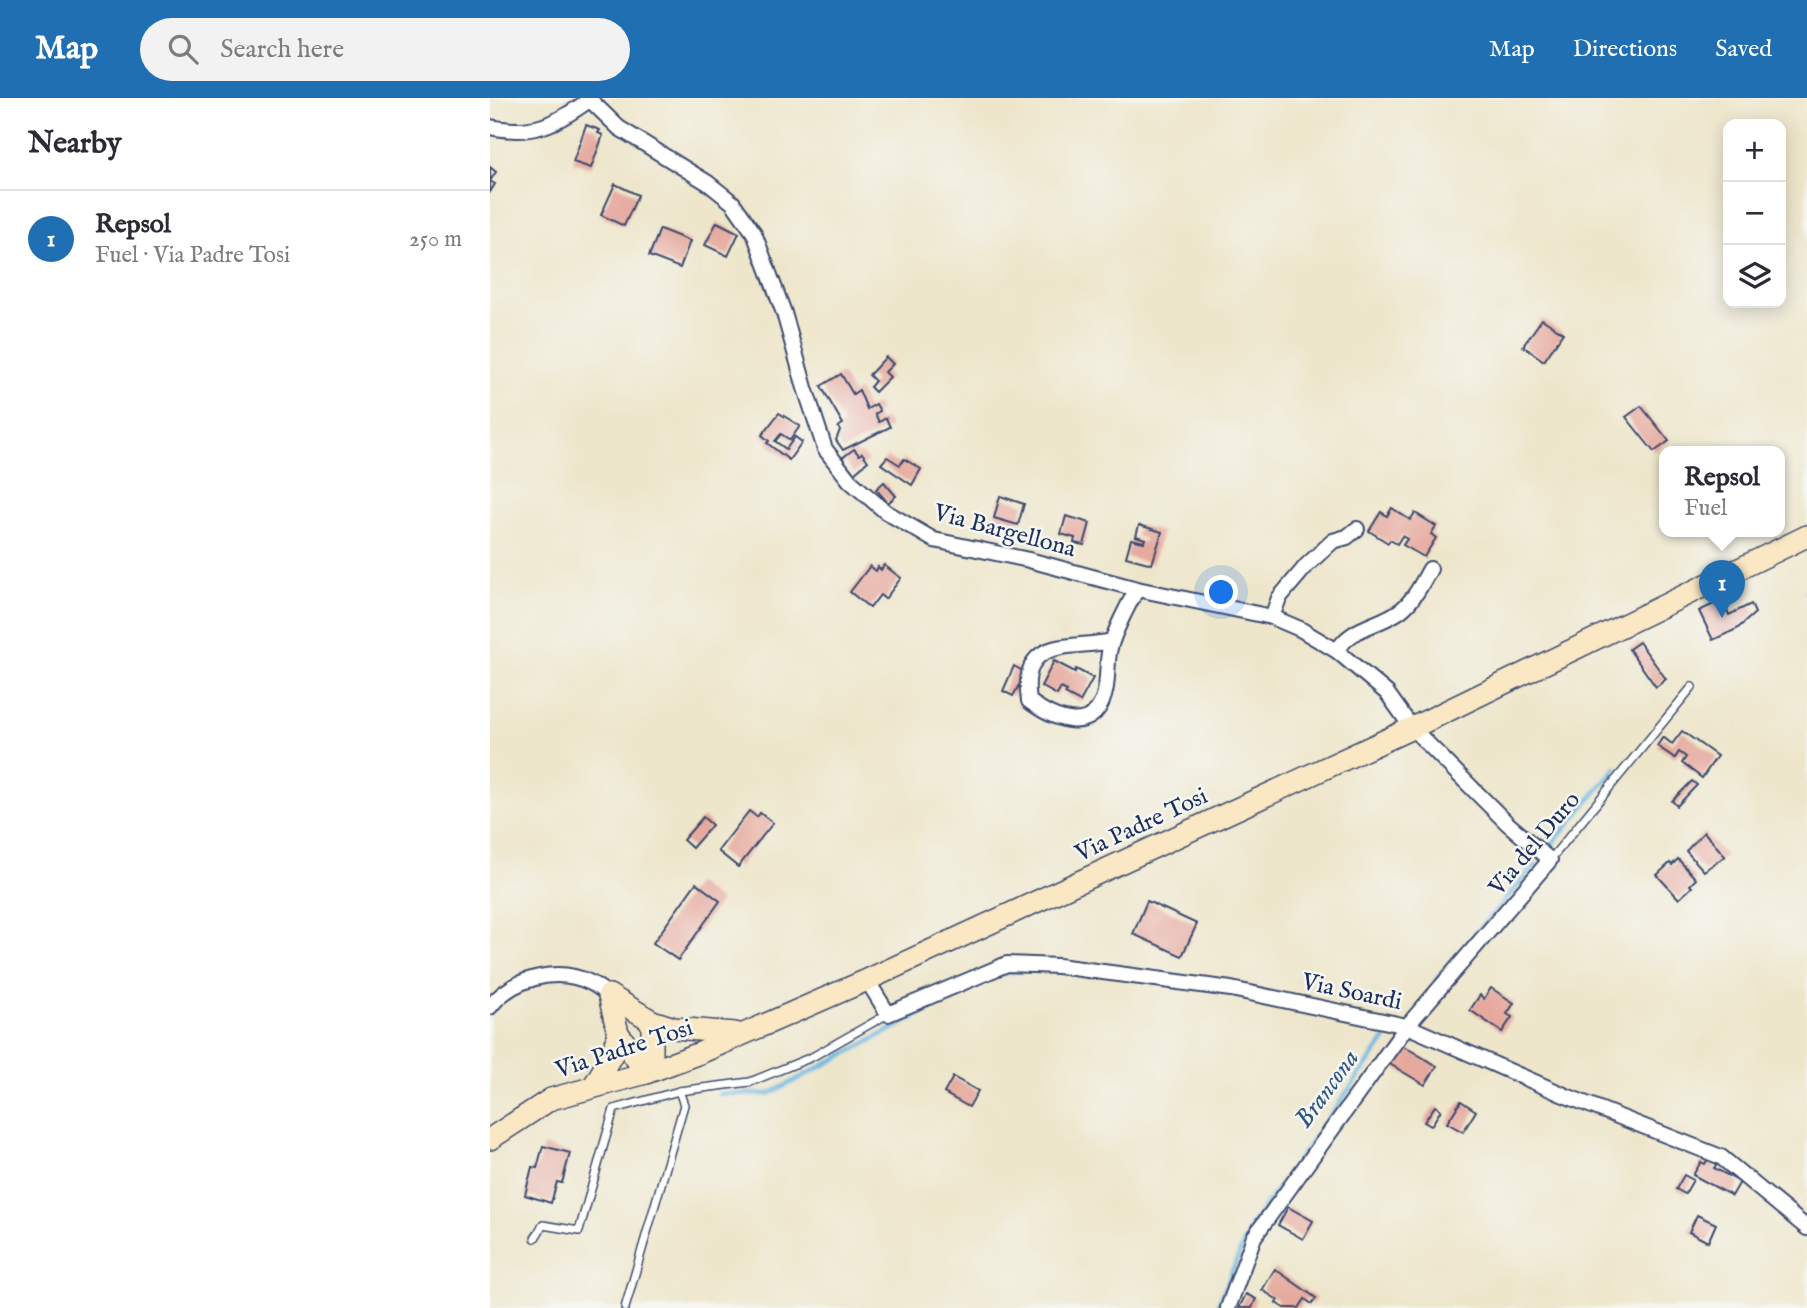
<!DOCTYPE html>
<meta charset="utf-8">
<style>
:root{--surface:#fff;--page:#f2f2f3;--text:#2b2b33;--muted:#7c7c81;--line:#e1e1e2;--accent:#1f6fb2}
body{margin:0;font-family:"IM FELL English",serif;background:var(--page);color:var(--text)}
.controls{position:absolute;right:21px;top:21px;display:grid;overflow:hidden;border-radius:14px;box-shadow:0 4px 18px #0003}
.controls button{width:63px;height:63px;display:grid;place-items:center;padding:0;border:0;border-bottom:2px solid var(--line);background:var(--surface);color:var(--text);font:35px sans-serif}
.you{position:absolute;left:732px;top:495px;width:24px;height:24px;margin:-18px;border:5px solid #fff;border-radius:50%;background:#1a73e8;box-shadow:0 0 0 10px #1a73e833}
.badge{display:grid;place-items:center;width:46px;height:46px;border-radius:50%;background:var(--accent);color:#fff;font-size:23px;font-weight:700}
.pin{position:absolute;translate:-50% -58px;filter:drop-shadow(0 2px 4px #0008)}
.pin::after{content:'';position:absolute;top:37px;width:24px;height:21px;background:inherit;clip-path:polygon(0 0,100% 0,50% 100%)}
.popup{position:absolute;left:1169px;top:348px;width:126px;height:91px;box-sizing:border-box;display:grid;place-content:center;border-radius:14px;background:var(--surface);filter:drop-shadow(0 2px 5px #0005);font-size:23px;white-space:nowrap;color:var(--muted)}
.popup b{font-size:26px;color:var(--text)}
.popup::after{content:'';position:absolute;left:50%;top:100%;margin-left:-14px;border:14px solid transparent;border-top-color:var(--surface)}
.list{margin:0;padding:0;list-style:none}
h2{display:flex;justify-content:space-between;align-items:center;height:91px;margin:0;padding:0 28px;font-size:30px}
h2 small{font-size:23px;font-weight:400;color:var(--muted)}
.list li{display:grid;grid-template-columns:46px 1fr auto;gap:21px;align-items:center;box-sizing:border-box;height:98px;padding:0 28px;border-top:2px solid var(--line)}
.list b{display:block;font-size:26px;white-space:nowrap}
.list p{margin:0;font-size:23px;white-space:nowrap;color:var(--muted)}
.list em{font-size:23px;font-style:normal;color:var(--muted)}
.icon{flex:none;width:38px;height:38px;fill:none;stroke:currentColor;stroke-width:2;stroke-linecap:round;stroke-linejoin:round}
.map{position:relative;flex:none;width:1317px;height:1210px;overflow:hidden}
header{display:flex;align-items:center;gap:42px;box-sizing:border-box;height:98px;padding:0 35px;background:var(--accent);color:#fff}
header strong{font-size:33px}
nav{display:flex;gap:38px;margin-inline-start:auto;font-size:24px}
.search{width:490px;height:63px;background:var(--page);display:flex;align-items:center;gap:18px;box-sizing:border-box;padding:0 24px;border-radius:38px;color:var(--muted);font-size:26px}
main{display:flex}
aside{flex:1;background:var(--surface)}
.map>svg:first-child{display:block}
</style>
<header>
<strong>Map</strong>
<div class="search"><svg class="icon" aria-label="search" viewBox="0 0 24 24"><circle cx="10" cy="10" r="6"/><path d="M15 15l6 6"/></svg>Search here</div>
<nav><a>Map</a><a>Directions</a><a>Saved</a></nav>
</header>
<main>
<aside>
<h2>Nearby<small></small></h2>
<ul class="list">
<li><span class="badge">1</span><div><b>Repsol</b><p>Fuel · Via Padre Tosi</p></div><em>250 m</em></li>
</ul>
</aside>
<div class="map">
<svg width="1317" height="1210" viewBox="0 0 1317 1210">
<rect width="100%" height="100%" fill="#f6f6f2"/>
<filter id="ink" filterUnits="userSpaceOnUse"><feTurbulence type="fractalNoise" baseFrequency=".0143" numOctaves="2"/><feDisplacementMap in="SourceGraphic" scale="14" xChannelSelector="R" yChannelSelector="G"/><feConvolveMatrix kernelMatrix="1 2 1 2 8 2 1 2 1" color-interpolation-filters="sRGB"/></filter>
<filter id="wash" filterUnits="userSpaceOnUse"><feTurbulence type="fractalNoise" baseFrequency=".00686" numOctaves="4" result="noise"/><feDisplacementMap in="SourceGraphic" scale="28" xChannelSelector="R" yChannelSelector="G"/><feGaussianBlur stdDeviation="1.57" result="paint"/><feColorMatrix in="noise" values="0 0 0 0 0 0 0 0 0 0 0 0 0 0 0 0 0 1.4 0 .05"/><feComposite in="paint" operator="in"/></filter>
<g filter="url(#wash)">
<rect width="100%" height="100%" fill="#eee6cb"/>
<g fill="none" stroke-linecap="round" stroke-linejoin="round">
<g stroke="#6bb7e4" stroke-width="4.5">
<polyline points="1316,494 1317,493"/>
<polyline points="1057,752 1126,670"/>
<polyline points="946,882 1046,766"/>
<polyline points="229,996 279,996 494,883 517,874 530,873"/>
<polyline points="727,1210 761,1127 902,932 860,923"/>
</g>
</g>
<g id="blocks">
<g fill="#e6a99e">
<polygon points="96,27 110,32 108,35 113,37 101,70 83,64"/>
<polygon points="0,69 6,74 0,83 5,86 0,94"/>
<polygon points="125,86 148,97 134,128 111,117"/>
<polygon points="227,124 249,135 238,158 215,147"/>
<polygon points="170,131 200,143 190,170 159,158"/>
<polygon points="1052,221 1073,235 1054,263 1033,248"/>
<polygon points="396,259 403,266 395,274 400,279 385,294 380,289 385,283 379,277"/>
<polygon points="351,276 363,296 369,292 377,311 386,306 390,313 385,316 389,324 396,320 400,329 353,352 346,342 350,332 348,329 353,326 331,288"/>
<polygon points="1151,308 1179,343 1164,354 1136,319"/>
<polygon points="289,315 310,328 300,342 291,336 285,343 296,351 305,339 312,344 299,362 277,345 279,343 272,337"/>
<polygon points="364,351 369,357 372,355 378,363 364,375 352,360"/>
<polygon points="397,359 410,367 414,361 431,371 422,387 391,366"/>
<polygon points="394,384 406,398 398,405 386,391"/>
<polygon points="510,398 534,406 528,427 504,420"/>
<polygon points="902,410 920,422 925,415 946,428 941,436 946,440 934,459 913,447 917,441 912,438 907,446 900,442 898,445 879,433 891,414 897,418"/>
<polygon points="576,418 600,425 594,447 584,445 585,440 571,436"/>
<polygon points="649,427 672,434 662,466 636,459 641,441 654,444 655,441 646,438"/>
<polygon points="394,467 411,480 395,501 390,497 380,510 360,494 380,468 386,473 388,469 391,472"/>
<polygon points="1232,502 1239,517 1261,506 1265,515 1247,531 1223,542 1209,513"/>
<polygon points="1149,544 1176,581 1166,589 1139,551"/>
<polygon points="564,563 585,574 586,571 603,580 590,604 575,596 577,593 571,590 567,597 551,588"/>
<polygon points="524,568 536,575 523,598 513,593"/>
<polygon points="1192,633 1227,658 1212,680 1192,665 1196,659 1189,654 1185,660 1167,648 1173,639 1182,646"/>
<polygon points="1202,683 1207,687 1187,708 1182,703"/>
<polygon points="259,713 267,719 270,715 283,725 248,769 228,753"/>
<polygon points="213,719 222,727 202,750 193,742"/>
<polygon points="1214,734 1235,758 1214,773 1196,753"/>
<polygon points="1188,761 1206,781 1200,787 1202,789 1189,801 1167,777 1180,765 1182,767"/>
<polygon points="206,785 230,803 188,862 163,845"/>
<polygon points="657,803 707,826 692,858 643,836"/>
<polygon points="1001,890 1024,905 1017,916 1022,919 1012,934 980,912 990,897 994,901"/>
<polygon points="910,946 947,968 935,987 898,965"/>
<polygon points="463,979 488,993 479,1009 454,995"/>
<polygon points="971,1003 986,1013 973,1034 957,1025"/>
<polygon points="945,1008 951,1012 941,1028 934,1024"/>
<polygon points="53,1048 80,1055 72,1085 67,1084 61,1105 35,1097 42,1069 47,1070"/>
<polygon points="1218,1061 1227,1066 1224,1070 1250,1084 1242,1098 1203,1077 1211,1064 1215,1066"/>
<polygon points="1194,1077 1203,1082 1195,1096 1186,1091"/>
<polygon points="798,1109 823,1123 813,1141 788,1127"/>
<polygon points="1207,1117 1226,1126 1218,1144 1199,1134"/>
<polygon points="785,1171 826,1200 822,1206 815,1201 809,1210 794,1210 786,1205 788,1202 772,1192"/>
<polygon points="756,1196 766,1201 762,1210 749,1210"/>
</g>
</g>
</g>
<g filter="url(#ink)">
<use href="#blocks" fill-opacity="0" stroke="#3b4a6e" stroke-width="2"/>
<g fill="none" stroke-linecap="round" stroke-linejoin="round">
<defs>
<g id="lane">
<polyline points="1060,762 1202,589"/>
<polyline points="45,1140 53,1127 89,1133 124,1011 189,993"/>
<polyline points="135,1210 194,1007 189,993 260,984 322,959 398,916"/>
</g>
<g id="street">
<polyline points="98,0 129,30 218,85 243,105 264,135 294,215 315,290 335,351 360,383 396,414 444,442 539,462 647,491 782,519 810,531 847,553 897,595 922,630 1017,725 1060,762 917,928 764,1139 738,1210"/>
<path d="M0,29C42,38 65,27 99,2"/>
<polyline points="782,519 789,500 817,467 843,443 857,439 867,431"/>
<path d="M622,543C580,552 529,537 539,603C563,621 602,638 614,598C619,582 616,565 620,550C624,534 639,505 647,491"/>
<path d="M847,553C861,528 890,528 911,512C924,502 932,485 940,471"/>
<polyline points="377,882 398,916 517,866 568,868 741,891 917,928 1074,997 1231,1059 1317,1130"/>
<path d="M0,909C22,880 67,868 101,885C107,888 113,893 119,897"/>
</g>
<g id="secondary">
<polyline points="119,897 162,923 184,930 245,935"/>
<polyline points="119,897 128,935 156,975"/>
<polyline points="156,975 162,958 162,923"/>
<polyline points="103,989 123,955 128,935"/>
<polyline points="0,1041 61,1001 156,975 210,955 377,882 922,630 1317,438"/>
</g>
</defs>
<use href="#lane" stroke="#3b4a6e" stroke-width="10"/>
<use href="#street" stroke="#3b4a6e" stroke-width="18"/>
<use href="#secondary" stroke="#3b4a6e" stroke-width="24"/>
<use href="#lane" stroke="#fff" stroke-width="7"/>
<use href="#street" stroke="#fff" stroke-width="14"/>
<use href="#secondary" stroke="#fae7c3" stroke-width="21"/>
</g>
</g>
<g text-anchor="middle" stroke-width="5" stroke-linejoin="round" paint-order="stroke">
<g font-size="24" fill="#1b2f5e" stroke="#f6f6f2">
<text transform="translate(515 432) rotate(15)" y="8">Via Bargellona</text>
<text transform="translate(651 726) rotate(-25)" y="8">Via Padre Tosi</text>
<text transform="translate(1044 745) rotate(-50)" y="8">Via del Duro</text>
<text transform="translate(862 893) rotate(12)" y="8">Via Soardi</text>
<text transform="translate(134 950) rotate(-18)" y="8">Via Padre Tosi</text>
</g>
<g font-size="26" font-style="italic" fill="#335886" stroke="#f6f6f2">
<text transform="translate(836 990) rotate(-54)" y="9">Brancona</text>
</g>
</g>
</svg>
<div class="controls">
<button>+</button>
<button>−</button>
<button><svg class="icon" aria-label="layers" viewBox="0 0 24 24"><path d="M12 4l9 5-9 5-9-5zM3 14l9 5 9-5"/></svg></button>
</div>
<div class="you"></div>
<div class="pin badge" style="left:1232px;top:520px">1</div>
<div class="popup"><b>Repsol</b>Fuel</div>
</div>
</main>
